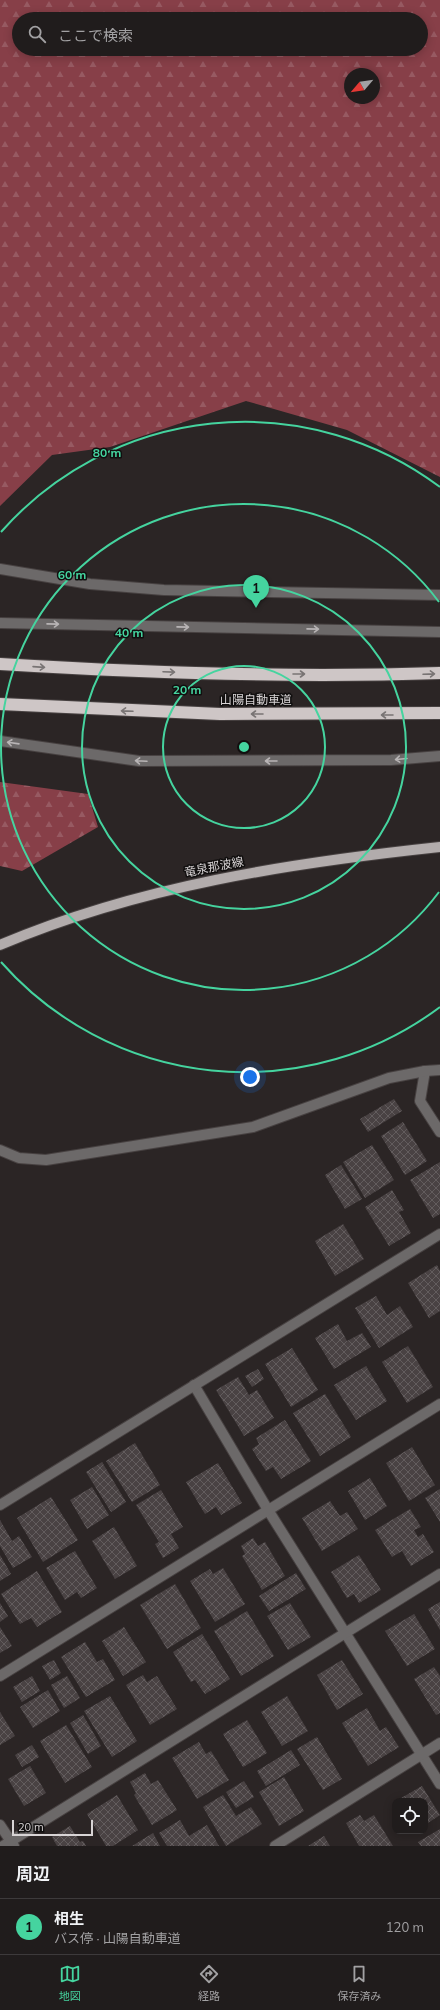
<!DOCTYPE html>
<html lang="ja">
<meta charset="utf-8">
<style>
:root{--surface:#201c1c;--page:#2d2929;--text:#f1f3f6;--muted:#a2a1a3;--line:#3d3a3b;--accent:#45d49f}
body{margin:0;font-family:Mulish,"Noto Sans JP",sans-serif;background:var(--page);color:var(--text)}
.controls{position:absolute;right:12px;bottom:12px;display:grid;overflow:hidden;border-radius:8px;box-shadow:0 2px 10px #0003}
.controls button{width:36px;height:36px;display:grid;place-items:center;padding:0;border:0;border-bottom:1px solid var(--line);background:var(--surface);color:var(--text);font:20px sans-serif}
.compass{position:absolute;left:344px;top:68px;width:36px;height:36px;border-radius:50%;background:var(--surface);box-shadow:0 2px 10px #0003;rotate:241deg}
.scale{position:absolute;left:12px;bottom:10px;width:81px;box-sizing:border-box;padding-left:4px;border:2px solid #d8d4d5;border-top:0;font-size:11px;line-height:14px;white-space:nowrap;color:#d8d4d5;-webkit-text-stroke:3px #110f0f;paint-order:stroke}
.you{position:absolute;left:250px;top:1077px;width:14px;height:14px;margin:-10px;border:3px solid #fff;border-radius:50%;background:#1a73e8;box-shadow:0 0 0 6px #1a73e833}
.badge{display:grid;place-items:center;width:26px;height:26px;border-radius:50%;background:var(--accent);color:#111;font-size:13px;font-weight:700}
.pin{position:absolute;translate:-50% -33px;filter:drop-shadow(0 1px 2px #0008)}
.pin::after{content:'';position:absolute;top:21px;width:14px;height:12px;background:inherit;clip-path:polygon(0 0,100% 0,50% 100%)}
.list{margin:0;padding:0;list-style:none}
h2{display:flex;justify-content:space-between;align-items:center;height:52px;margin:0;padding:0 16px;font-size:17px}
h2 small{font-size:13px;font-weight:400;color:var(--muted)}
.list li{display:grid;grid-template-columns:26px 1fr auto;gap:12px;align-items:center;box-sizing:border-box;height:56px;padding:0 16px;border-top:1px solid var(--line)}
.list b{display:block;font-size:15px;white-space:nowrap}
.list p{margin:0;font-size:13px;white-space:nowrap;color:var(--muted)}
.list em{font-size:13px;font-style:normal;color:var(--muted)}
.icon{flex:none;width:22px;height:22px;fill:none;stroke:currentColor;stroke-width:2;stroke-linecap:round;stroke-linejoin:round}
.map{position:relative;flex:none;width:440px;height:1846px;overflow:hidden}
.search{position:absolute;background:var(--surface);box-shadow:0 2px 10px #0003;left:12px;right:12px;top:12px;height:44px;display:flex;align-items:center;gap:10px;box-sizing:border-box;padding:0 14px;border-radius:22px;color:var(--muted);font-size:15px}
.sheet{height:108px;background:var(--surface)}
nav{display:flex;justify-content:space-around;align-items:center;box-sizing:border-box;height:56px;border-top:1px solid var(--line);background:var(--surface);font-size:11px;color:var(--muted)}
nav a{display:grid;justify-items:center;gap:2px}
nav .on{color:var(--accent)}
.map>svg:first-child{display:block}
</style>
<div class="map">
<svg width="440" height="1846" viewBox="0 0 440 1846">
<defs>
<pattern id="forest-firs" width="22" height="20" patternUnits="userSpaceOnUse"><rect width="22" height="20" fill="#873f48"/><path d="M5 1l3.5 6h-7zM16 11l3.5 6h-7z" fill="#975a62"/></pattern>
<pattern id="building-cross-hatch" width="8" height="8" patternUnits="userSpaceOnUse"><rect width="8" height="8" fill="#494243"/><path d="M0 0l8 8M0 8l8-8" fill="none" stroke="#625c5d"/></pattern>
</defs>
<rect width="100%" height="100%" fill="#2b2525"/>
<g fill="url(#forest-firs)" fill-rule="evenodd">
<path d="M0,0H440V477L347,430L246,401L110,447L52,455L0,506ZM19,19H421V49H19ZM350,74H374V98H350Z"/>
<polygon points="0,782 88,794 98,827 22,871 0,866"/>
</g>
<g fill="url(#building-cross-hatch)">
<polygon points="394,1099 402,1111 368,1132 360,1119"/>
<polygon points="403,1122 427,1161 405,1175 381,1136"/>
<polygon points="372,1145 394,1180 365,1198 343,1162"/>
<polygon points="440,1162 440,1214 433,1218 410,1180"/>
<polygon points="341,1165 362,1199 345,1209 325,1175"/>
<polygon points="392,1190 404,1210 399,1212 411,1233 389,1246 365,1207"/>
<polygon points="343,1224 364,1259 335,1276 315,1241"/>
<polygon points="437,1265 440,1271 440,1311 429,1318 408,1283"/>
<polygon points="376,1296 387,1315 400,1306 413,1327 379,1348 355,1308"/>
<polygon points="338,1324 347,1341 362,1333 371,1347 334,1369 315,1338"/>
<polygon points="408,1346 433,1387 407,1403 382,1362"/>
<polygon points="292,1348 318,1390 291,1407 265,1364"/>
<polygon points="366,1366 387,1401 356,1420 334,1385"/>
<polygon points="258,1369 264,1379 252,1387 245,1376"/>
<polygon points="238,1377 249,1395 257,1390 274,1418 244,1436 216,1390"/>
<polygon points="325,1394 351,1437 320,1456 293,1413"/>
<polygon points="285,1420 311,1461 281,1479 273,1467 266,1471 252,1449 259,1444 256,1438"/>
<polygon points="135,1443 160,1485 132,1502 106,1461"/>
<polygon points="412,1447 435,1485 409,1501 386,1463"/>
<polygon points="102,1462 126,1502 111,1512 86,1472"/>
<polygon points="218,1463 242,1503 221,1515 216,1507 205,1514 186,1482"/>
<polygon points="370,1478 387,1506 365,1520 348,1491"/>
<polygon points="92,1487 109,1515 87,1529 70,1500"/>
<polygon points="440,1489 440,1522 425,1498"/>
<polygon points="161,1490 183,1527 171,1534 179,1548 163,1558 155,1544 159,1542 136,1505"/>
<polygon points="51,1497 78,1540 43,1562 17,1518"/>
<polygon points="330,1501 340,1516 347,1512 358,1529 322,1551 302,1518"/>
<polygon points="410,1509 421,1527 414,1530 418,1537 423,1534 434,1552 411,1566 402,1551 392,1557 375,1530"/>
<polygon points="0,1520 12,1541 19,1536 32,1557 13,1568 0,1546"/>
<polygon points="114,1527 137,1566 115,1579 92,1541"/>
<polygon points="253,1538 258,1546 265,1542 285,1576 262,1590 242,1556 245,1554 241,1546"/>
<polygon points="75,1551 97,1588 81,1598 77,1592 65,1600 46,1568"/>
<polygon points="0,1555 11,1574 0,1581"/>
<polygon points="359,1555 381,1590 359,1603 354,1594 347,1598 331,1572"/>
<polygon points="223,1568 245,1604 215,1622 190,1581 210,1569 213,1574"/>
<polygon points="37,1571 62,1612 37,1627 31,1618 20,1624 1,1594"/>
<polygon points="296,1573 306,1589 269,1611 259,1596"/>
<polygon points="175,1584 201,1628 167,1649 140,1605"/>
<polygon points="440,1602 440,1630 428,1609"/>
<polygon points="0,1603 8,1616 0,1622"/>
<polygon points="290,1603 311,1637 288,1650 267,1616"/>
<polygon points="247,1611 274,1656 241,1676 214,1631"/>
<polygon points="414,1614 435,1649 407,1666 385,1631"/>
<polygon points="0,1627 12,1646 0,1653"/>
<polygon points="124,1627 146,1662 123,1676 102,1641"/>
<polygon points="202,1634 230,1679 205,1694 195,1680 191,1682 173,1652"/>
<polygon points="85,1642 97,1662 103,1659 115,1680 86,1697 61,1657"/>
<polygon points="54,1660 61,1673 50,1680 42,1666"/>
<polygon points="342,1660 363,1694 337,1710 317,1675"/>
<polygon points="434,1667 440,1676 440,1713 436,1715 414,1679"/>
<polygon points="143,1675 147,1682 157,1676 177,1709 150,1725 126,1685"/>
<polygon points="32,1676 40,1691 22,1702 13,1687"/>
<polygon points="67,1676 80,1698 64,1708 51,1685"/>
<polygon points="48,1690 60,1711 33,1728 20,1707"/>
<polygon points="110,1696 137,1741 112,1757 84,1711"/>
<polygon points="287,1696 308,1731 282,1746 261,1712"/>
<polygon points="367,1708 380,1731 386,1727 399,1747 368,1766 342,1723"/>
<polygon points="0,1712 15,1736 0,1745"/>
<polygon points="83,1715 101,1746 88,1754 70,1723"/>
<polygon points="247,1720 267,1753 243,1767 223,1734"/>
<polygon points="66,1725 92,1767 65,1783 40,1741"/>
<polygon points="317,1737 342,1779 323,1790 297,1749"/>
<polygon points="199,1742 206,1754 211,1751 229,1780 197,1799 172,1758"/>
<polygon points="32,1745 39,1757 22,1767 15,1755"/>
<polygon points="291,1750 300,1765 266,1786 257,1771"/>
<polygon points="30,1766 46,1793 24,1806 8,1779"/>
<polygon points="145,1773 151,1784 158,1780 177,1810 152,1825 134,1795 136,1793 130,1782"/>
<polygon points="284,1777 304,1811 279,1826 259,1792"/>
<polygon points="244,1781 254,1797 236,1808 226,1792"/>
<polygon points="422,1786 440,1815 425,1825 425,1801 396,1801"/>
<polygon points="117,1795 138,1830 113,1846 106,1846 87,1814"/>
<polygon points="223,1795 236,1816 251,1807 262,1824 226,1846 203,1807"/>
<polygon points="360,1815 364,1821 374,1815 393,1846 359,1846 346,1823"/>
<polygon points="180,1820 189,1836 207,1825 219,1846 167,1846 159,1833"/>
<polygon points="70,1826 80,1842 83,1841 86,1846 57,1846 52,1837"/>
<polygon points="440,1829 440,1846 421,1846 418,1842"/>
<polygon points="153,1833 160,1846 132,1846 137,1843"/>
<polygon points="324,1836 330,1846 308,1846"/>
</g>
<g fill="none" stroke-linecap="round" stroke-linejoin="round">
<defs>
<g id="minor">
<polyline points="0,569 90,584 164,590 440,595"/>
<polyline points="0,623 440,632"/>
<polyline points="0,741 139,761 391,760 440,756"/>
<polyline points="440,1070 425,1071 420,1101 440,1132"/>
<polyline points="0,1150 19,1158 46,1160 253,1127 389,1078 425,1071"/>
<polyline points="194,1385 268,1510 440,1784"/>
<polyline points="0,1505 440,1234"/>
<polyline points="0,1676 440,1404"/>
<polyline points="0,1825 14,1846"/>
<polyline points="3,1846 440,1574"/>
<polyline points="275,1846 440,1743"/>
</g>
<path id="major" d="M0,945C139,886 290,863 440,847"/>
<g id="highway">
<path d="M0,664C146,673 294,678 440,673"/>
<polyline points="0,704 220,714 440,713"/>
</g>
</defs>
<use href="#minor" stroke="#474141" stroke-width="12"/>
<use href="#major" stroke="#474141" stroke-width="12"/>
<use href="#highway" stroke="#474141" stroke-width="14"/>
<use href="#minor" stroke="#6c6969" stroke-width="10"/>
<use href="#major" stroke="#b2acac" stroke-width="10"/>
<use href="#highway" stroke="#cec6c6" stroke-width="12"/>
</g>
<defs><path id="oneway-shaft" d="M-6 0H5M1.5-3L5.5 0L1.5 3" fill="none" stroke-width="1.6" stroke-linecap="round" stroke-linejoin="round"/></defs>
<g stroke="#b8b4b5">
<use href="#oneway-shaft" transform="translate(53 624) rotate(1)"/>
<use href="#oneway-shaft" transform="translate(183 627) rotate(1)"/>
<use href="#oneway-shaft" transform="translate(313 629) rotate(1)"/>
<use href="#oneway-shaft" transform="translate(13 743) rotate(-172)"/>
<use href="#oneway-shaft" transform="translate(401 759) rotate(175)"/>
<use href="#oneway-shaft" transform="translate(141 761) rotate(-177)"/>
<use href="#oneway-shaft" transform="translate(271 761) rotate(180)"/>
</g>
<g stroke="#797474">
<use href="#oneway-shaft" transform="translate(39 667) rotate(4)"/>
<use href="#oneway-shaft" transform="translate(169 672) rotate(2)"/>
<use href="#oneway-shaft" transform="translate(299 674)"/>
<use href="#oneway-shaft" transform="translate(429 674) rotate(-2)"/>
<use href="#oneway-shaft" transform="translate(127 711) rotate(-178)"/>
<use href="#oneway-shaft" transform="translate(257 714) rotate(-180)"/>
<use href="#oneway-shaft" transform="translate(387 715) rotate(-180)"/>
</g>
<g fill="none" stroke="#45d49f" stroke-width="2">
<circle cx="244" cy="747" r="81"/>
<circle cx="244" cy="747" r="162"/>
<path d="M439 892A243 243 0 1 1 439 602"/>
<path d="M440 1007A325 325 0 0 1 1 962M1 532A325 325 0 0 1 440 487"/>
</g>
<g text-anchor="middle" stroke-width="3" stroke-linejoin="round" paint-order="stroke">
<g font-size="12" fill="#d8d4d5" stroke="#110f0f">
<text x="256" y="704">山陽自動車道</text>
<text transform="translate(214 867) rotate(-11)" y="4">竜泉那波線</text>
</g>
</g>
<circle cx="244" cy="747" r="6" fill="#45d49f" stroke="#110f0f" stroke-width="2"/>
<g font-size="12" text-anchor="middle" font-weight="bold" fill="#45d49f" stroke="#110f0f" stroke-width="3" stroke-linejoin="round" paint-order="stroke">
<text x="107" y="457">80 m</text>
<text x="72" y="579">60 m</text>
<text x="129" y="637">40 m</text>
<text x="187" y="694">20 m</text>
</g>
</svg>
<div class="controls">
<button><svg class="icon" aria-label="locate" viewBox="0 0 24 24"><circle cx="12" cy="12" r="6"/><path d="M12 2v4M12 18v4M2 12h4M18 12h4"/></svg></button>
</div>
<svg class="compass" viewBox="-18 -18 36 36"><path d="M0-13l5 13h-10z" fill="#e53935"/><path d="M0 13l5-13h-10z" fill="#a2a1a3"/></svg>
<div class="scale">20 m</div>
<div class="you"></div>
<div class="pin badge" style="left:256px;top:608px">1</div>
<div class="search"><svg class="icon" aria-label="search" viewBox="0 0 24 24"><circle cx="10" cy="10" r="6"/><path d="M15 15l6 6"/></svg>ここで検索</div>
</div>
<section class="sheet">
<h2>周辺<small></small></h2>
<ul class="list">
<li><span class="badge">1</span><div><b>相生</b><p>バス停 · 山陽自動車道</p></div><em>120 m</em></li>
</ul>
</section>
<nav>
<a class="on"><svg class="icon" aria-label="map" viewBox="0 0 24 24"><path d="M3 6l6-2 6 2 6-2v14l-6 2-6-2-6 2zM9 4v14M15 6v14"/></svg>地図</a>
<a><svg class="icon" aria-label="directions" viewBox="0 0 24 24"><path d="M12 3l9 9-9 9-9-9zM9 14v-3h6M13 9l2 2-2 2"/></svg>経路</a>
<a><svg class="icon" aria-label="saved" viewBox="0 0 24 24"><path d="M7 4h10v16l-5-4-5 4z"/></svg>保存済み</a>
</nav>
